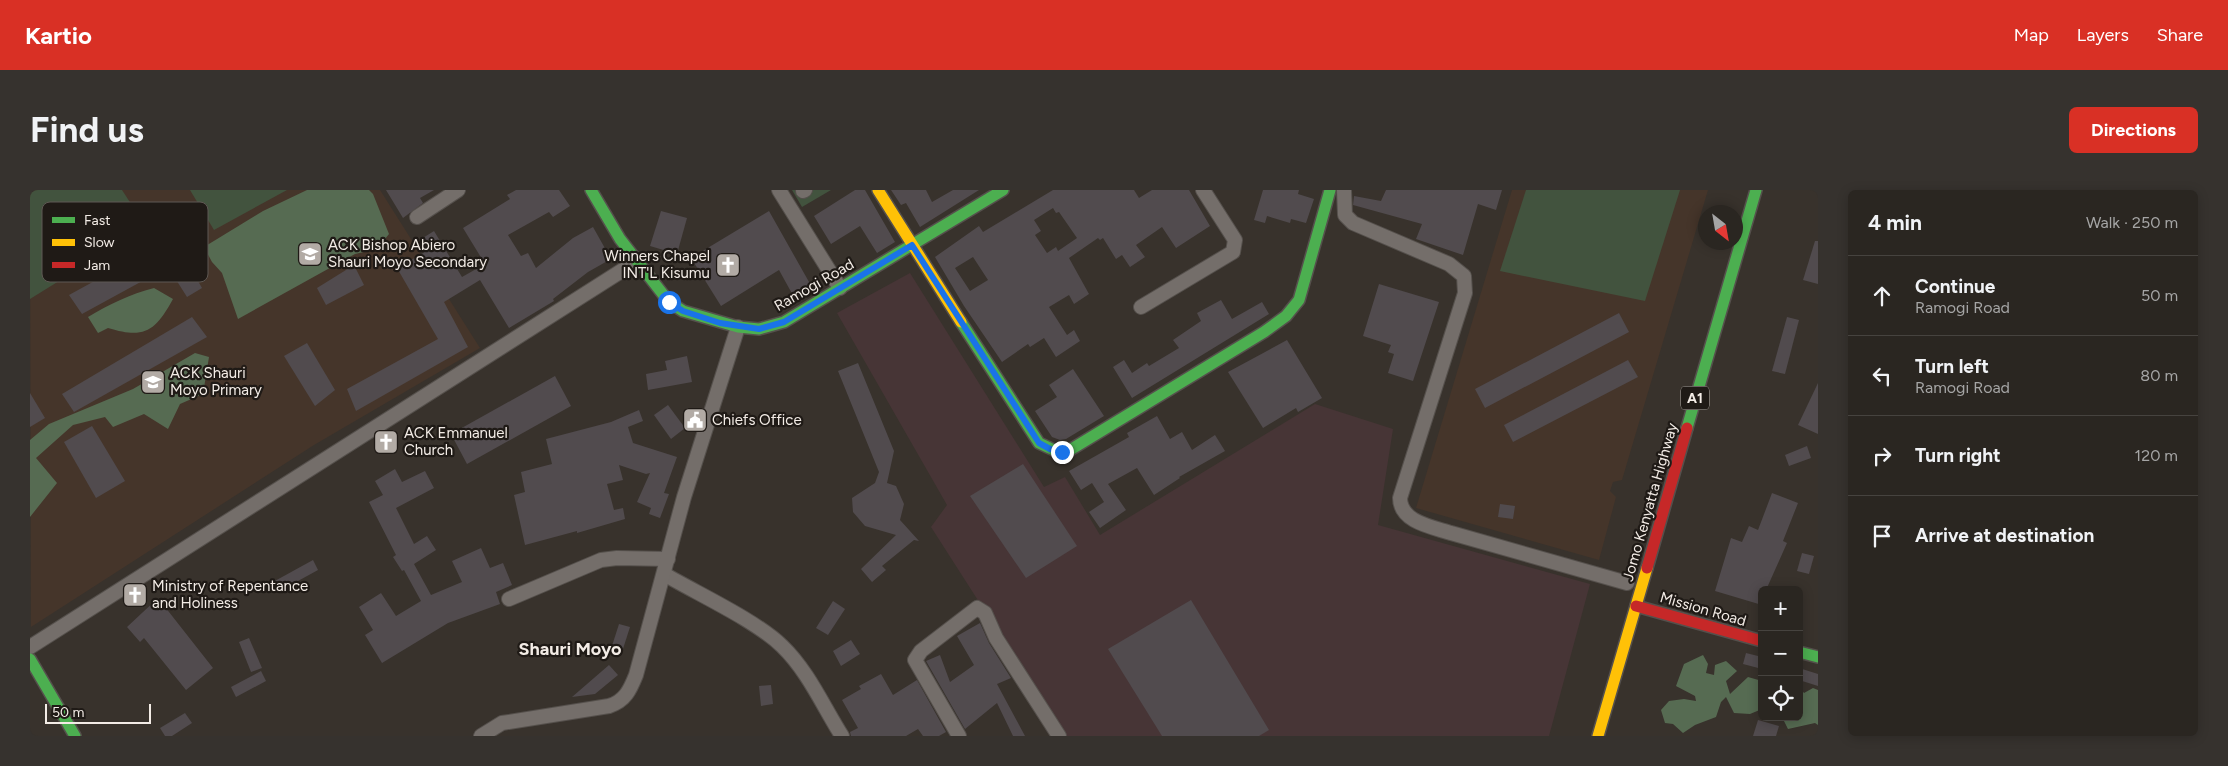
<!DOCTYPE html>
<meta charset="utf-8">
<style>
:root{--surface:#2a2621;--page:#36322e;--text:#f1f3f6;--muted:#a5a5a5;--line:#46433f;--accent:#d93025}
body{margin:0;font-family:Figtree,sans-serif;background:var(--page);color:var(--text)}
.controls{position:absolute;right:15px;bottom:15px;display:grid;overflow:hidden;border-radius:8px;box-shadow:0 2px 12px #0003}
.controls button{width:45px;height:45px;display:grid;place-items:center;padding:0;border:0;border-bottom:1px solid var(--line);background:var(--surface);color:var(--text);font:25px sans-serif}
.compass{position:absolute;left:1668px;top:15px;width:45px;height:45px;border-radius:50%;background:var(--surface);box-shadow:0 2px 12px #0003;rotate:149deg}
.scale{position:absolute;left:15px;bottom:12px;width:106px;box-sizing:border-box;padding-left:5px;border:2px solid #f3ece6;border-top:0;font-size:14px;line-height:18px;white-space:nowrap;color:#f3ece6;-webkit-text-stroke:4px #1f1a16;paint-order:stroke}
.stop{position:absolute;width:15px;height:15px;margin:-11px;border:4px solid #1a73e8;border-radius:50%;background:#fff}
.stop.end{background:#1a73e8;border-color:#fff;box-shadow:0 1px 5px #0008}
.list{margin:0;padding:0;list-style:none}
h2{display:flex;justify-content:space-between;align-items:center;height:65px;margin:0;padding:0 20px;font-size:21px}
h2 small{font-size:16px;font-weight:400;color:var(--muted)}
.list li{display:grid;grid-template-columns:32px 1fr auto;gap:15px;align-items:center;box-sizing:border-box;height:80px;padding:0 20px;border-top:1px solid var(--line)}
.list b{display:block;font-size:19px;white-space:nowrap}
.list p{margin:0;font-size:16px;white-space:nowrap;color:var(--muted)}
.list em{font-size:16px;font-style:normal;color:var(--muted)}
.icon{flex:none;width:28px;height:28px;fill:none;stroke:currentColor;stroke-width:2;stroke-linecap:round;stroke-linejoin:round}
.map{position:relative;flex:none;width:1788px;height:546px;overflow:hidden;border-radius:8px}
header{display:flex;align-items:center;gap:30px;box-sizing:border-box;height:70px;padding:0 25px;background:var(--accent);color:#fff}
header strong{font-size:24px}
nav{display:flex;gap:28px;margin-inline-start:auto;font-size:18px}
.intro{display:flex;align-items:center;justify-content:space-between;box-sizing:border-box;height:120px;padding:0 30px}
h1{margin:0;font-size:35px}
.button{padding:12px 22px;border-radius:8px;background:var(--accent);color:#fff;font-size:18px;font-weight:700}
main{display:flex;gap:30px;padding:0 30px}
aside{flex:1;background:var(--surface);border-radius:8px;box-shadow:0 2px 12px #0003}
.map>svg:first-child{display:block}
</style>
<header>
<strong>Kartio</strong>
<nav><a>Map</a><a>Layers</a><a>Share</a></nav>
</header>
<div class="intro"><h1>Find us</h1><a class="button">Directions</a></div>
<main>
<div class="map">
<svg width="1788" height="546" viewBox="0 0 1788 546">
<rect width="100%" height="100%" fill="#38322c"/>
<polygon fill="#473536" points="880,83 1014,297 1035,287 1070,345 1285,214 1363,239 1348,335 1560,394 1519,546 1035,546 901,337 917,315 807,123"/>
<g fill="#45352a">
<polygon points="0,0 350,0 450,158 284,255 1,437"/>
<polygon points="1482,0 1678,0 1592,290 1583,292 1580,301 1586,307 1569,370 1386,318"/>
</g>
<g fill="#42533e">
<polygon points="0,0 92,0 116,37 0,109"/>
<polygon points="160,0 257,0 184,40"/>
<polygon points="762,0 801,0 772,17"/>
<polygon points="1496,0 1650,0 1615,111 1470,81"/>
</g>
<g fill="#566b52">
<polygon points="277,0 339,0 343,4 359,44 347,59 325,64 208,129 192,83 182,72 174,57 233,21"/>
<path d="M124,98L143,109C125,142 114,149 78,138L68,143L58,127C80,114 100,104 124,98Z"/>
<polygon points="165,163 179,167 173,204 150,214 138,239 114,224 83,237 75,227 43,235 6,268 27,293 0,327 0,250 19,234 103,199"/>
<polygon points="1673,465 1678,474 1676,483 1684,485 1685,475 1696,471 1707,481 1696,491 1700,504 1718,487 1732,491 1732,519 1720,524 1704,523 1696,507 1691,512 1686,527 1665,535 1653,543 1643,534 1635,533 1631,520 1639,511 1654,509 1666,511 1665,506 1646,496 1654,474"/>
<polygon points="1769,497 1774,503 1783,498 1788,500 1788,535 1785,533 1758,539 1752,527 1769,527"/>
</g>
<g fill="#514b4e" fill-rule="evenodd">
<polygon points="356,0 404,0 390,8 393,13 373,28"/>
<polygon points="486,0 529,0 540,16 523,27 519,22 478,45 491,66 498,63 506,78 543,48 563,37 581,69 558,82 523,109 524,111 479,138 450,90 414,112 438,157 326,221 317,199 408,149 367,78 395,62 388,51 404,41 432,87 455,74 433,38 480,9 477,5"/>
<polygon points="825,0 835,0 865,52 847,63 830,36 801,54 784,26"/>
<polygon points="861,0 896,0 902,12 923,0 949,0 890,37 876,13 871,15"/>
<path d="M1023,0H1104L1109,8L1122,0H1159L1180,36L1146,58L1132,37L1106,55L1115,67L1100,77L1092,65L1086,69L1073,48L1070,50L1068,48L1039,68L1059,104L1044,114L1039,105L1019,117L1037,145L1044,140L1050,151L1026,167L1014,148L1000,157L998,154L972,172L934,116L905,67L949,36L953,42ZM1023,18L1026,23L1029,22L1047,48L1028,61L1026,57L1017,63L1005,45L1011,41L1004,30ZM943,67L958,90L940,101L925,78Z"/>
<polygon points="1233,0 1269,0 1268,4 1284,9 1276,33 1261,29 1260,33 1237,26 1235,33 1224,30"/>
<polygon points="1356,0 1472,0 1466,20 1448,14 1433,65 1386,49 1392,34 1323,15 1324,6 1351,11"/>
<polygon points="631,21 657,28 647,64 620,56"/>
<polygon points="739,21 783,99 765,109 749,80 691,116 661,68"/>
<polygon points="143,48 172,98 157,107 138,77 52,124 39,105"/>
<polygon points="1785,51 1788,51 1788,94 1773,90"/>
<polygon points="324,75 334,95 296,115 287,98"/>
<polygon points="1349,94 1409,112 1383,191 1358,183 1364,164 1358,162 1361,155 1333,146"/>
<polygon points="1191,110 1202,129 1232,112 1239,124 1102,208 1083,177 1094,170 1102,183 1117,173 1119,176 1149,158 1143,150 1171,131 1167,123"/>
<polygon points="1589,123 1599,142 1455,218 1445,199"/>
<polygon points="162,127 177,147 44,222 32,204"/>
<polygon points="1757,127 1769,130 1755,184 1742,181"/>
<polygon points="1257,150 1292,208 1268,222 1266,218 1233,238 1198,182"/>
<polygon points="277,153 305,200 285,216 254,166"/>
<polygon points="657,166 662,192 618,200 616,184 637,180 635,171"/>
<polygon points="1598,170 1608,187 1483,252 1474,235"/>
<polygon points="828,173 864,261 857,293 866,296 874,314 870,330 889,351 884,350 852,376 856,380 842,392 831,379 866,345 835,336 823,322 822,308 845,293 849,282 808,181"/>
<polygon points="1043,179 1074,226 1036,249 1030,250 1022,247 1005,221 1027,207 1019,195"/>
<polygon points="525,186 541,216 437,274 421,244"/>
<polygon points="1788,193 1788,244 1768,235"/>
<polygon points="0,203 15,228 0,237"/>
<polygon points="638,215 655,238 641,249 624,225"/>
<polygon points="609,220 613,231 598,237 603,253 647,267 634,303 639,304 630,328 619,324 621,318 607,312 620,283 616,284 589,275 593,290 577,294 584,320 593,318 595,329 547,343 547,341 495,355 484,305 495,302 491,282 522,274 516,249 581,232"/>
<polygon points="1127,226 1140,249 1152,242 1162,260 1185,245 1195,261 1149,287 1150,288 1124,305 1107,278 1078,294 1096,320 1070,338 1059,322 1074,312 1062,293 1051,300 1039,281 1099,247 1097,243"/>
<polygon points="62,236 95,291 66,308 34,252"/>
<polygon points="1777,256 1781,268 1759,276 1755,265"/>
<polygon points="993,274 1047,356 996,388 940,306"/>
<polygon points="365,279 372,292 395,281 404,298 366,318 384,354 397,346 406,360 384,374 401,405 432,392 422,371 451,358 460,378 473,373 482,395 466,402 470,414 418,433 352,473 335,445 343,440 329,417 351,403 366,426 391,411 374,380 372,381 363,367 366,365 339,312 353,305 345,291"/>
<polygon points="1742,303 1768,313 1753,351 1757,353 1736,400 1732,400 1732,415 1685,401 1701,348 1712,352 1719,336 1728,340"/>
<polygon points="1470,314 1485,316 1483,329 1468,327"/>
<polygon points="1772,363 1784,366 1779,384 1767,381"/>
<polygon points="283,370 288,380 248,402 243,392"/>
<polygon points="128,408 183,478 156,500 114,448 110,452 97,437"/>
<polygon points="1161,410 1239,540 1229,546 1132,546 1078,459"/>
<polygon points="803,411 815,419 798,445 786,438"/>
<polygon points="950,433 959,453 981,488 967,494 995,546 983,546 967,513 935,539 896,471 910,465 920,492 944,475 927,446"/>
<polygon points="589,434 600,437 592,462 581,459"/>
<polygon points="219,448 232,478 221,482 209,452"/>
<polygon points="821,450 830,464 811,476 803,461"/>
<polygon points="1716,463 1732,467 1732,479 1713,474"/>
<polygon points="579,475 588,485 565,504 542,507"/>
<polygon points="1769,478 1788,484 1788,496 1769,490"/>
<polygon points="231,481 236,491 206,507 201,497"/>
<polygon points="851,484 863,505 887,490 916,542 909,546 893,546 888,539 876,546 821,546 820,542 828,538 812,510 831,499 829,496"/>
<polygon points="741,495 743,514 731,516 729,496"/>
<polygon points="155,523 162,533 142,546 135,546 130,538"/>
<polygon points="1728,530 1749,536 1746,546 1723,546"/>
</g>
<g fill="none" stroke-linecap="round" stroke-linejoin="round">
<defs>
<g id="street">
<polyline points="749,0 810,98"/>
<path d="M1314,0L1315,25L1323,33L1419,74L1434,86L1435,103L1370,308C1370,332 1402,337 1421,343L1597,393"/>
<polyline points="773,1 775,0"/>
<polyline points="387,27 428,0"/>
<polyline points="1111,117 1203,62 1205,50 1173,0"/>
<path d="M634,384C668,404 725,430 752,456C778,481 793,516 812,546"/>
<polyline points="479,409 571,370 587,368 638,369"/>
<polyline points="0,457 607,71"/>
<path d="M451,546L472,533L579,516C595,511 600,500 606,485L654,307L708,137"/>
<polyline points="929,546 885,470 891,461 947,418 955,423 966,448 1029,546"/>
</g>
<g id="fast">
<polyline points="561,0 590,49 639,112 653,121 708,137 729,139 754,132 973,0"/>
<polyline points="931,132 1009,253 1028,262 1040,260 1234,142 1256,126 1269,110 1300,0"/>
<polyline points="1657,238 1726,0"/>
<polyline points="1769,462 1788,467"/>
<polyline points="0,469 45,546"/>
</g>
<g id="slow">
<polyline points="848,0 931,132"/>
<polyline points="1568,546 1617,378"/>
</g>
<g id="jam">
<polyline points="1617,378 1657,238"/>
<polyline points="1606,416 1732,451"/>
</g>
</defs>
<use href="#street" stroke="#55504c" stroke-width="16"/>
<use href="#fast" stroke="#55504c" stroke-width="14"/>
<use href="#slow" stroke="#55504c" stroke-width="14"/>
<use href="#jam" stroke="#55504c" stroke-width="14"/>
<use href="#street" stroke="#746e6a" stroke-width="14"/>
<use href="#fast" stroke="#4caf50" stroke-width="11"/>
<use href="#slow" stroke="#ffc107" stroke-width="11"/>
<use href="#jam" stroke="#c62828" stroke-width="11"/>
</g>
<g fill="none" stroke-linecap="round" stroke-linejoin="round">
<polyline stroke="#1a73e8" stroke-width="6" points="639,112 653,121 690,133 729,139 754,132 882,55 1009,253 1020,259 1032,262"/>
</g>
<defs>
<symbol id="school-square" viewBox="-11 -11 22 22"><rect x="-9" y="-9" width="18" height="18" rx="4" fill="#b2aba5" stroke="#1f1a16"/><path d="M0-5L7-2L0 1L-7-2ZM-4 1L0 2.5L4 1V4Q0 6-4 4Z" fill="#fff"/></symbol>
<symbol id="church-square" viewBox="-11 -11 22 22"><rect x="-9" y="-9" width="18" height="18" rx="4" fill="#b2aba5" stroke="#1f1a16"/><path d="M-1.2-6h2.4v3.5h3.3v2.4h-3.3V6h-2.4V-.1h-3.3v-2.4h3.3Z" fill="#fff"/></symbol>
<symbol id="civic-square" viewBox="-11 -11 22 22"><rect x="-9" y="-9" width="18" height="18" rx="4" fill="#b2aba5" stroke="#1f1a16"/><path d="M-.6-6.5H3V-4.5H.6V-3L4-1V1h2V6H-6V1h2V-1L-.6-3ZM-1.2 2.5V6h2.4V2.5Z" fill="#fff"/></symbol>
</defs>
<g fill-rule="evenodd">
<use href="#school-square" x="266" y="50" width="28" height="28"/>
<use href="#church-square" x="684" y="61" width="28" height="28"/>
<use href="#school-square" x="109" y="178" width="28" height="28"/>
<use href="#civic-square" x="651" y="216" width="28" height="28"/>
<use href="#church-square" x="342" y="238" width="28" height="28"/>
<use href="#church-square" x="91" y="391" width="28" height="28"/>
</g>
<g text-anchor="middle" stroke-width="4.5" stroke-linejoin="round" paint-order="stroke">
<rect fill="#1f1a16" stroke="#b3ada8" stroke-width="1" x="1651" y="196.5" width="28" height="23" rx="4"/>
<g font-size="14" font-weight="bold" fill="#f3ece6">
<text x="1665" y="213">A1</text>
</g>
<g font-size="15" fill="#f3ece6" stroke="#1f1a16" text-anchor="start">
<text x="298" y="60">ACK Bishop Abiero<tspan x="298" dy="17">Shauri Moyo Secondary</tspan></text>
<text x="680" y="71" text-anchor="end">Winners Chapel<tspan x="680" dy="17">INT'L Kisumu</tspan></text>
<text x="140" y="188">ACK Shauri<tspan x="140" dy="17">Moyo Primary</tspan></text>
<text x="682" y="235">Chiefs Office</text>
<text x="374" y="248">ACK Emmanuel<tspan x="374" dy="17">Church</tspan></text>
<text x="122" y="401">Ministry of Repentance<tspan x="122" dy="17">and Holiness</tspan></text>
</g>
<g font-size="15" fill="#f3ece6" stroke="#1f1a16">
<text transform="translate(784 95) rotate(-30)" y="5">Ramogi Road</text>
<text transform="translate(1620 312) rotate(-74)" y="5">Jomo Kenyatta Highway</text>
<text transform="translate(1673 419) rotate(16)" y="5">Mission Road</text>
</g>
<g font-size="18" font-weight="bold" fill="#f3ece6" stroke="#1f1a16">
<text x="540" y="465">Shauri Moyo</text>
</g>
</g>
<rect x="12" y="12" width="166" height="80" rx="8" fill="#1f1a16" stroke="#5f5954" stroke-width="1"/>
<rect x="22" y="27" width="23" height="6" fill="#4caf50"/>
<rect x="22" y="49" width="23" height="7" fill="#ffc107"/>
<rect x="22" y="72" width="23" height="6" fill="#c62828"/>
<g font-size="14" fill="#f3ece6">
<text x="54" y="35">Fast</text>
<text x="54" y="57">Slow</text>
<text x="54" y="80">Jam</text>
</g>
</svg>
<div class="controls">
<button>+</button>
<button>−</button>
<button><svg class="icon" aria-label="locate" viewBox="0 0 24 24"><circle cx="12" cy="12" r="6"/><path d="M12 2v4M12 18v4M2 12h4M18 12h4"/></svg></button>
</div>
<svg class="compass" viewBox="-18 -18 36 36"><path d="M0-13l5 13h-10z" fill="#e53935"/><path d="M0 13l5-13h-10z" fill="#a5a5a5"/></svg>
<div class="scale">50 m</div>
<div class="stop" style="left:639px;top:112px"></div>
<div class="stop end" style="left:1032px;top:262px"></div>
</div>
<aside>
<h2>4 min<small>Walk · 250 m</small></h2>
<ul class="list">
<li><svg class="icon" aria-label="ahead" viewBox="0 0 24 24"><path d="M12 20V5M6 11l6-6 6 6"/></svg><div><b>Continue</b><p>Ramogi Road</p></div><em>50 m</em></li>
<li><svg class="icon" aria-label="left" viewBox="0 0 24 24"><path d="M17 20v-9H6M10 6l-5 5 5 5"/></svg><div><b>Turn left</b><p>Ramogi Road</p></div><em>80 m</em></li>
<li><svg class="icon" aria-label="right" viewBox="0 0 24 24"><path d="M7 20v-9h11M14 6l5 5-5 5"/></svg><div><b>Turn right</b></div><em>120 m</em></li>
<li><svg class="icon" aria-label="arrive" viewBox="0 0 24 24"><path d="M6 21V4h12l-3 4 3 4H6"/></svg><div><b>Arrive at destination</b></div></li>
</ul>
</aside>
</main>
